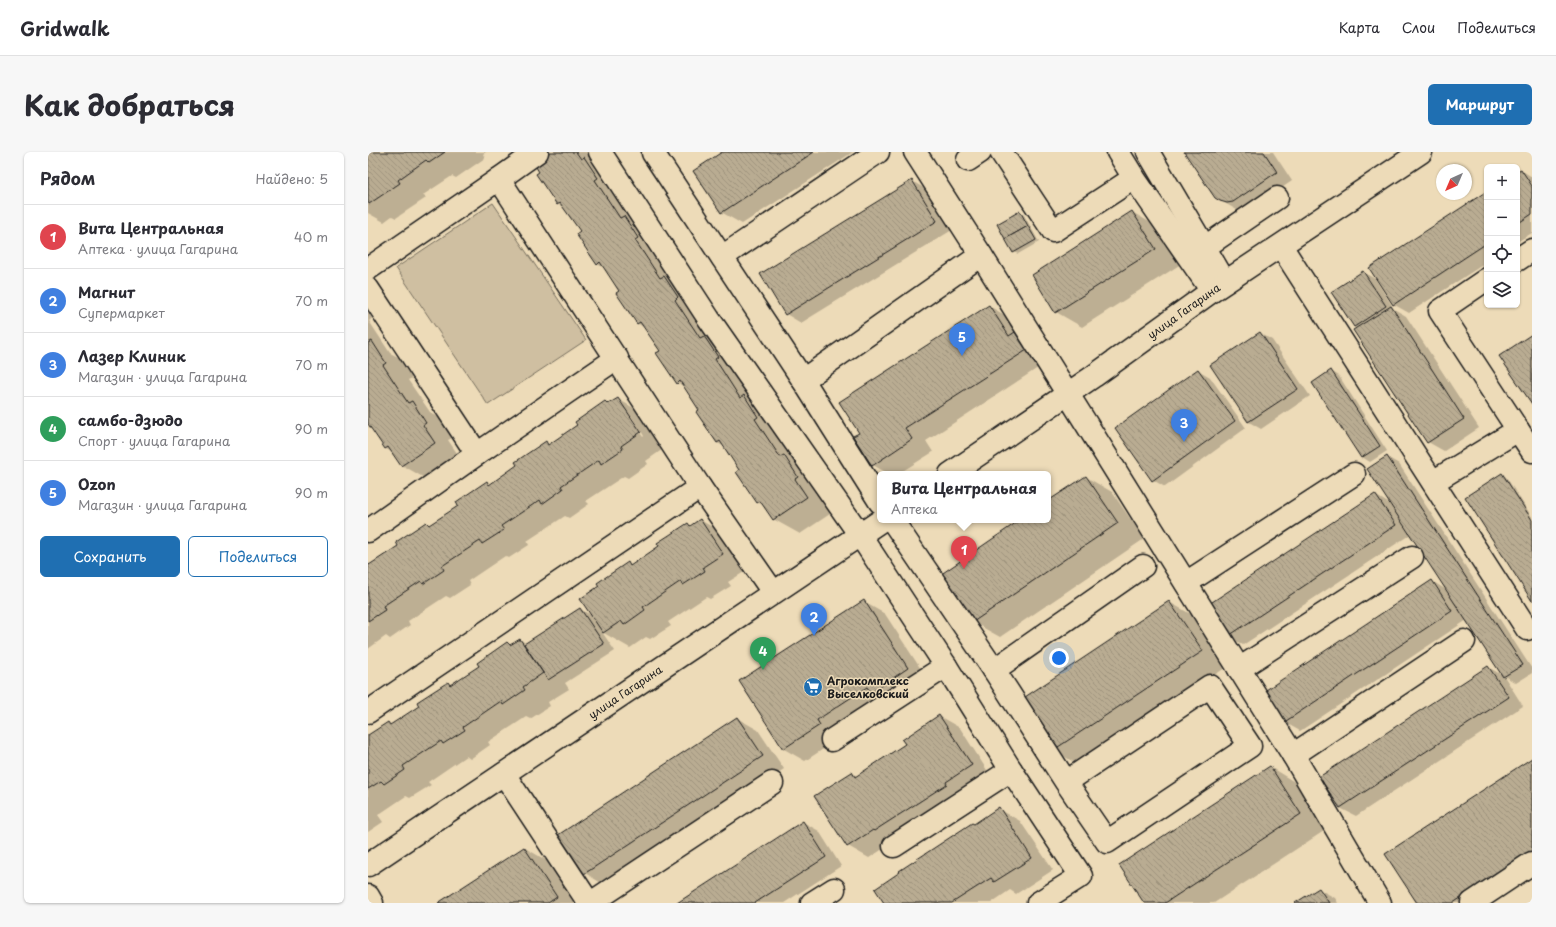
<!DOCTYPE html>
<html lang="ru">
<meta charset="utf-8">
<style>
:root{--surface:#fff;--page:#f7f7f7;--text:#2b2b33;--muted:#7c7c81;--line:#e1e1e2;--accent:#1f6fb2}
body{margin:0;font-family:"Playpen Sans",sans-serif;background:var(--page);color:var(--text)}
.controls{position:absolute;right:12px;top:12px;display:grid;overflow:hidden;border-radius:6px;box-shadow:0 1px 3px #0004}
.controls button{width:36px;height:36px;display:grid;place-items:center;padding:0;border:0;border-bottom:1px solid var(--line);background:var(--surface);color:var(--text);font:20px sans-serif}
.compass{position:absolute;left:1068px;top:12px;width:36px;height:36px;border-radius:50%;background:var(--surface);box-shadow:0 1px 3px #0004;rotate:224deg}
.you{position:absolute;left:691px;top:506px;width:14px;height:14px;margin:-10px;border:3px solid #fff;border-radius:50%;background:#1a73e8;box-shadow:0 0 0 6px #1a73e833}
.badge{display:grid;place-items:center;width:26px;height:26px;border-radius:50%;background:var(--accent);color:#fff;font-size:13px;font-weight:700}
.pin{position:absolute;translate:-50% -33px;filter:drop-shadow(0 1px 2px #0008)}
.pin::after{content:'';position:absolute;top:21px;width:14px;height:12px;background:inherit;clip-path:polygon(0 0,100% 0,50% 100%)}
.popup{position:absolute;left:509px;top:319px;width:174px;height:52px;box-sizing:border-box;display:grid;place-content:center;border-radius:6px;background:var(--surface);filter:drop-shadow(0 1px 3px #0005);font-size:13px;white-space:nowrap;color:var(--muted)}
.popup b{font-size:15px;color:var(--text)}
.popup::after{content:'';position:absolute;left:50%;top:100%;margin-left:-8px;border:8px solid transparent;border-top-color:var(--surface)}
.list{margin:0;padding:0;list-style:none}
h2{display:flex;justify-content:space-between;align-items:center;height:52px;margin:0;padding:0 16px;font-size:17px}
h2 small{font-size:13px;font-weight:400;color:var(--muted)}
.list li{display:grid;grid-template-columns:26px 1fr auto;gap:12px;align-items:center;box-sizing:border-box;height:64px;padding:0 16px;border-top:1px solid var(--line)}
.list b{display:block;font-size:15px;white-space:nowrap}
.list p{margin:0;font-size:13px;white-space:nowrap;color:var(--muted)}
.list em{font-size:13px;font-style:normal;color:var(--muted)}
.actions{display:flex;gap:8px;padding:12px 16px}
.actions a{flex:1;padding:9px 0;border:1px solid var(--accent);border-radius:6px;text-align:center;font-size:14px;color:var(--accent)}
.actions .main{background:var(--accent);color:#fff}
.icon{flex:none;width:22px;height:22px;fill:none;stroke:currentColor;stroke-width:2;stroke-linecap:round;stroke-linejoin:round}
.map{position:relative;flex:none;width:1164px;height:751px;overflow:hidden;border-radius:6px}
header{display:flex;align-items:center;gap:24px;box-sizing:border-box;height:56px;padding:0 20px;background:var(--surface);border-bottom:1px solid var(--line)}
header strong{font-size:19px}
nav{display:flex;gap:22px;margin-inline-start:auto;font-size:14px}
.intro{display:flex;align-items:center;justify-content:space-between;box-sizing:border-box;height:96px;padding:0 24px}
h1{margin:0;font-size:28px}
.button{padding:10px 18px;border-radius:6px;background:var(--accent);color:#fff;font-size:14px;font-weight:700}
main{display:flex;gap:24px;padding:0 24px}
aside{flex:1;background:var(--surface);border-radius:6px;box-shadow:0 1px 3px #0004}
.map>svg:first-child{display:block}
</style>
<header>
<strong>Gridwalk</strong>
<nav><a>Карта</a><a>Слои</a><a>Поделиться</a></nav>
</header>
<div class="intro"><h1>Как добраться</h1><a class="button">Маршрут</a></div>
<main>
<aside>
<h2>Рядом<small>Найдено: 5</small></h2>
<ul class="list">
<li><span class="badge" style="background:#e0444e">1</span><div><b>Вита Центральная</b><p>Аптека · улица Гагарина</p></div><em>40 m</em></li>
<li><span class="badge" style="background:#3f7fe0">2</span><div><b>Магнит</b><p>Супермаркет</p></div><em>70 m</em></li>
<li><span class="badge" style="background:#3f7fe0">3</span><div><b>Лазер Клиник</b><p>Магазин · улица Гагарина</p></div><em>70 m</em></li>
<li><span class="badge" style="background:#2e9e5b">4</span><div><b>самбо-дзюдо</b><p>Спорт · улица Гагарина</p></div><em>90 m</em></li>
<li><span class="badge" style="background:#3f7fe0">5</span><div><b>Ozon</b><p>Магазин · улица Гагарина</p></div><em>90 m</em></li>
</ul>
<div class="actions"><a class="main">Сохранить</a><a>Поделиться</a></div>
</aside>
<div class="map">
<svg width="1164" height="751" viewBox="0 0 1164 751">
<defs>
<pattern id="building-back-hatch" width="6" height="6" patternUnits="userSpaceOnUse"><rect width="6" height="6" fill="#b9ac92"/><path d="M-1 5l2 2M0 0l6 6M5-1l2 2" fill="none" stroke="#9e937d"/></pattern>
</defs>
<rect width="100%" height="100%" fill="#eddbb8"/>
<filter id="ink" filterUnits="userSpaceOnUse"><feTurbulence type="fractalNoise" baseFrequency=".025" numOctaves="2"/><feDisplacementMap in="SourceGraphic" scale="8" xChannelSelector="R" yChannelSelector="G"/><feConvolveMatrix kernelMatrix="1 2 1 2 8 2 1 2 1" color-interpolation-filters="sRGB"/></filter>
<g filter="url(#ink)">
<polygon fill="#cfbfa1" stroke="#766e5e" points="125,51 218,188 120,253 28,116"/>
<g fill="#0003" fill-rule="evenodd">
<polygon points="0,0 118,0 115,2 117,6 88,26 84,24 55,43 58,46 28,66 24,64 16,70 0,61"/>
<polygon points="181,0 220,0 225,3 465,360 432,382 405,367 397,354 389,350 373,318 358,295 349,291 332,259 317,235 310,231 293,199 277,176 269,171 253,139 238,117 229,112 213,80 197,57 190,52 173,20"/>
<polygon points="356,0 485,0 374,72 353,60"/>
<polygon points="817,0 905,0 924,29 881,58 875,59 869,58 853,49"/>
<polygon points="1153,18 1164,25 1164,81 1149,90 1149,20"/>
<polygon points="544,29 559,38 584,78 433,171 418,162"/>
<polygon points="1119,40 1119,110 1041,161 1025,152"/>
<polygon points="764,60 790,75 813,112 714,175 688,160"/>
<polygon points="652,61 656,63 671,90 650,102 646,100"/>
<polygon points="995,120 1007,127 1026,157 1038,164 1111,276 1076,299 1060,290 990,177 986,175"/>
<polygon points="621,154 642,166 679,210 558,289 565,300 530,322 521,322 505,313 492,281"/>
<polygon points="0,160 4,166 1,169 22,201 30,205 44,226 40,228 62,260 70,265 84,286 80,288 93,307 60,328 34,313 26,301 18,297 0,270"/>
<polygon points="892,181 904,188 942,244 893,277 881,270 843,213"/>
<polygon points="830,218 842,225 878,276 797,335 785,328"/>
<polygon points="963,219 971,224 1019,299 1002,310 994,305 945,231"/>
<path d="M250,247L276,262L298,295L278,309L280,312L260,326L256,324L218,349L221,352L201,366L197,364L159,389L161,393L141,406L137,404L100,429L102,433L82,446L78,444L40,469L42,473L22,487L18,484L0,497V411L3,413L31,394L59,371L62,373L91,354L119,331L123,333L151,314L178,291L182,293L210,273L237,250L241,252ZM260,263L264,265L276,284L275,285Z"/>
<polygon points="1019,305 1031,312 1164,517 1164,521 1148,531 1136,524 1155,554 988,664 972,656 1120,515 1136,524 1099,468 932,579 916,570 1064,429 1080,439 1043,382 875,493 860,484 1007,343 1025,354"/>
<polygon points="1134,322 1138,325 1164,365 1164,447"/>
<polygon points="718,325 744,340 776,387 632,485 605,470 654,368 680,368 680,350"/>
<polygon points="332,368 359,383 381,417 360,430 363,434 342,447 338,445 300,470 303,474 282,487 278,485 262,496 234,480 247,499 197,531 201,537 180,550 182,554 162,567 158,565 120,590 122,593 102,607 98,604 60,630 63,633 42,646 38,644 10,663 15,670 0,680 0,584 20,571 24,573 52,554 80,531 84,533 112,514 139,491 143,493 152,488 158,491 212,457 225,464 232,435 260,411 264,414 292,395 320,372 324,374"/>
<polygon points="496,450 517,462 560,528 437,609 416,597 372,530"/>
<polygon points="801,450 828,465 860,514 711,613 685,598"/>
<polygon points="571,564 592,576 624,626 501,706 480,694 484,621 489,624 538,593"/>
<polygon points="369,566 390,578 416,617 238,734 217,721 192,683"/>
<polygon points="1164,607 1164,718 1114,751 1050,751"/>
<polygon points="902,615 928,631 959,677 846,751 778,751"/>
<polygon points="631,657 652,669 685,718 648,742 642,738 623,751 517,751 606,673"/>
<polygon points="435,670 451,679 473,714 416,751 310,751"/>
<polygon points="157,696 183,711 209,751 71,751"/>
<polygon points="951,737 967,746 970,751 929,751"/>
</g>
<g fill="url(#building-back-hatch)" stroke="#1c1c1c">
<polygon points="0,0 77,0 61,11 58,8 30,28 32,31 1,52 0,50"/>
<polygon points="180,0 208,0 213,7 216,5 230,26 227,28 252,66 256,64 270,86 267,88 292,126 296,124 310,145 307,148 332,186 336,184 350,205 347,207 372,246 376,243 390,265 387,267 412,305 416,303 430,325 427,327 439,345 405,368 392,349 389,351 368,320 371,318 352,289 349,291 328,260 331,258 312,229 309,232 288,201 292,199 272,170 269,172 248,141 251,139 232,110 229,113 208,82 212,79 192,51 189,53 168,22 171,20 165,10"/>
<polygon points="354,0 446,0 353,61 325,19"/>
<polygon points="816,0 896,0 909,20 865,50 859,51 852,49 847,46"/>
<polygon points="1153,17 1164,34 1164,62 1149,72 1149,19"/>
<polygon points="544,28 569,69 417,163 392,122"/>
<polygon points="1119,39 1119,91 1025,153 1001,116"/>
<polygon points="652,59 660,74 637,87 629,72"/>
<polygon points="764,59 788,97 687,161 664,123"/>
<polygon points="660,74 668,88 645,101 637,87"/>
<polygon points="995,119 1018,154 986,175 963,140"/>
<polygon points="621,153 641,184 647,180 659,198 537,276 544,287 504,314 485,284 491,281 471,250"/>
<polygon points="1023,154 1096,267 1059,291 985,178"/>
<polygon points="892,180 930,237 880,270 842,213"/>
<polygon points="1164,182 1164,252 1131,204"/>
<polygon points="4,189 18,211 15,213 40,251 44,249 58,271 55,273 67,291 33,314 20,295 17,297 0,272 0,191"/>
<polygon points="830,217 867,269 784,329 747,276"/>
<polygon points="963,218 1012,294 993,306 944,231"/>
<polygon points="250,246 273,280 253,294 255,297 233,312 231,308 193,334 195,337 174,352 172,348 133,374 136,378 114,392 112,389 74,414 76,418 55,432 53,429 15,454 17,458 0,469 0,411 1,413 30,394 28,390 58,370 61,373 90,354 88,350 119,329 121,333 149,313 147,310 178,289 180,293 209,273 207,270 237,249 240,252"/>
<polygon points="1019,304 1155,513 1135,525 999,317"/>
<polygon points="1134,321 1164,368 1164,449 1097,345"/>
<polygon points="718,324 750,371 605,470 572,423 652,368 680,368 680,349"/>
<polygon points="1007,342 1028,373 859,485 838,454"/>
<polygon points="332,367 355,402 335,415 337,419 315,433 313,429 275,455 277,458 256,473 253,469 235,481 212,447 231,434 229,431 260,410 262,414 291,394 289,391 320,371 322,374"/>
<polygon points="1064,428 1084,459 915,571 895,540"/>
<polygon points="496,448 540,516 503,541 499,535 449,568 452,573 415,597 371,529"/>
<polygon points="801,449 835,499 684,599 651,549"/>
<polygon points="212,456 236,492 180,528 156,492"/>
<polygon points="152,487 175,521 155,535 157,538 135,553 133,549 95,575 97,578 75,592 73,589 35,614 37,618 16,632 13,629 0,637 0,583 20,570 22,573 51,554 49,550 80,530 82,533 111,514 109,511 139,490 142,493"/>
<polygon points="1120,514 1141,545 972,656 951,625"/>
<polygon points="571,563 604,613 578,630 579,632 506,679 505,678 479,695 446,644 484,620 487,625 537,592 534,588"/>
<polygon points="369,565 395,604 216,722 190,683"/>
<polygon points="1164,606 1164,700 1085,751 1049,751 1017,702"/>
<polygon points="902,614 933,662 797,751 776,751 751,713"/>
<polygon points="631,655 664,706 626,730 623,726 584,751 516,751 507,737 532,720 531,719 604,671 606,672"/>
<polygon points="435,669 458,705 387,751 309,751"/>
<polygon points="156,695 189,745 180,751 70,751"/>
<polygon points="951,736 961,751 927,751"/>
</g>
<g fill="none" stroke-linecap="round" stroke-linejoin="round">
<defs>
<g id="minor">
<polyline points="232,0 341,167 492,383 578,514 464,588"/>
<polyline points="287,0 285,1 435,228 512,350"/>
<polyline points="547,0 613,103 925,603 1012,751"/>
<polyline points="633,0 685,79 766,26"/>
<polyline points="750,0 766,26 844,139"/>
<polyline points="780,0 857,130"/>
<polyline points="600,8 612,0"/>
<polyline points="131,27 169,0"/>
<polyline points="913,94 1159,477"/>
<polyline points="354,105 510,0"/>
<polyline points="828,105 837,95 909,46"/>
<polyline points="1149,108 1164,98"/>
<polyline points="0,117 131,27 332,335 405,440"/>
<polyline points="0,137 109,302 249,206"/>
<polyline points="435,228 613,103"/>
<polyline points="1150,278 1164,299"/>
<path id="s1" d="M582,322L726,224L844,139L1053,0"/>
<polyline points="1065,330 1150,278 1072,159 1119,127"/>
<polyline points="524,368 626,518 775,414"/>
<polyline points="0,379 109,302"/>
<polyline points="818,431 986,322"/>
<polyline points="871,517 1044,405"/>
<polyline points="626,518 698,630 842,534 882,594 739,690 698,630"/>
<polyline points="0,560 332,335"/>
<polyline points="925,603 1096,489"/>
<polyline points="643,618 713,724 670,751"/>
<polyline points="136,622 221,751"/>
<polyline points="526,694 643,618 578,514"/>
<path id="s2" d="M0,713L514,368"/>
<polyline points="0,744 4,751"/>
<polyline points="223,751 404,631"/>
<polyline points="444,751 466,737"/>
<polyline points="1104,751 1164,711"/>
</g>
</defs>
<use href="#minor" stroke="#1c1c1c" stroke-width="25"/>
<use href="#minor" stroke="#eddbb8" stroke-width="22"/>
</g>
</g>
<defs>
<symbol id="supermarket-disc" viewBox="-11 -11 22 22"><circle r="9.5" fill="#1f6fb2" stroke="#eddbb8"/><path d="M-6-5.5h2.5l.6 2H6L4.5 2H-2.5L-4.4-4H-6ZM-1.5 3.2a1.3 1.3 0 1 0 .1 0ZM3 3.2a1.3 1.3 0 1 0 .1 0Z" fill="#fff"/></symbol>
</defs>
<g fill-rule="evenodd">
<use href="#supermarket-disc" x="434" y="524" width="22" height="22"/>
</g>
<g text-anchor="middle" stroke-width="3" stroke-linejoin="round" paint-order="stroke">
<g font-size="11" fill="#1c1c1c" stroke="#eddbb8">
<text dy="4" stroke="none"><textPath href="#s1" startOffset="285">улица Гагарина</textPath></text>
<text dy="4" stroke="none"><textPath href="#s2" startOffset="310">улица Гагарина</textPath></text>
</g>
<g font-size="11" font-weight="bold" fill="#1c1c1c" stroke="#eddbb8" text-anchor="start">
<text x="459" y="533">Агрокомплекс<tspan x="459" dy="13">Выселковский</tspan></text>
</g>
</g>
</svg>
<div class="controls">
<button>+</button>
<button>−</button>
<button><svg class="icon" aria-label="locate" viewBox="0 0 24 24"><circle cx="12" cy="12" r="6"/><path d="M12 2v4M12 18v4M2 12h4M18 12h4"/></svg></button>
<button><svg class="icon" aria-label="layers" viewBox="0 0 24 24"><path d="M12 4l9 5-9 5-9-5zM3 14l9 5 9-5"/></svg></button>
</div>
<svg class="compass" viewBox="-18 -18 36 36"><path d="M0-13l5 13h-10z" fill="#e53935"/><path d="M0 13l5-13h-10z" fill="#7c7c81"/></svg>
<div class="you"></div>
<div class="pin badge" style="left:596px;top:417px;background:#e0444e">1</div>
<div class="popup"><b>Вита Центральная</b>Аптека</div>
<div class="pin badge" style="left:446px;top:484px;background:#3f7fe0">2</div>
<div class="pin badge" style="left:816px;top:290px;background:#3f7fe0">3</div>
<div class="pin badge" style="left:395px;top:518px;background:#2e9e5b">4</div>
<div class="pin badge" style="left:594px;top:204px;background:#3f7fe0">5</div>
</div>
</main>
